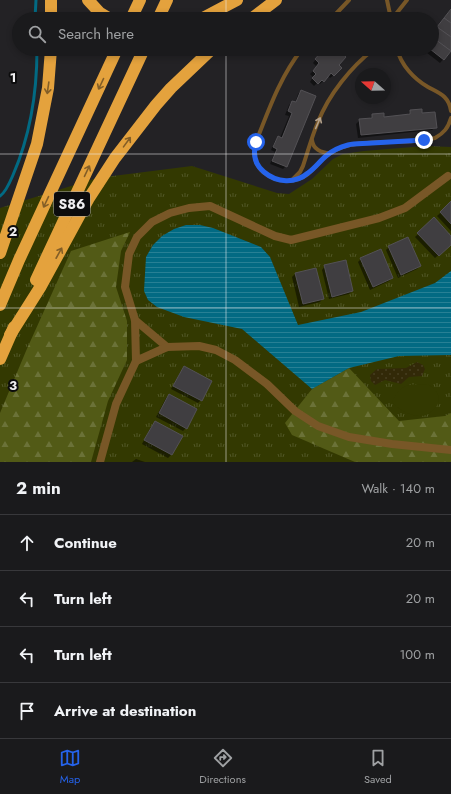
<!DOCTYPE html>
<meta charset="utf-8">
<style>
:root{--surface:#1a1a1c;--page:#232325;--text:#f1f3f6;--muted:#9fa1a3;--line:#38383b;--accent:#2563eb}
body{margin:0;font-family:Jost,sans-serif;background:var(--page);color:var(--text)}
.compass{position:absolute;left:355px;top:68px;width:36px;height:36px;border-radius:50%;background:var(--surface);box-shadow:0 2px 6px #0003;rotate:290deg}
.stop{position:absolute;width:12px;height:12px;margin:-9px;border:3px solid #2563eb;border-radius:50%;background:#fff}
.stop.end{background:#2563eb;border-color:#fff;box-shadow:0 1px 4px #0008}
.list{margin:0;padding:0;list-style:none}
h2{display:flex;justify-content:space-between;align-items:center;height:52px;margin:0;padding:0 16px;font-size:17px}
h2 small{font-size:13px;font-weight:400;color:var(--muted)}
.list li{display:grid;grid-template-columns:26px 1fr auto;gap:12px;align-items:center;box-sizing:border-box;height:56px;padding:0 16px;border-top:1px solid var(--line)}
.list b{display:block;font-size:15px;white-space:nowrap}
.list em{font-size:13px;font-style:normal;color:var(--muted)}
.icon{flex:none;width:22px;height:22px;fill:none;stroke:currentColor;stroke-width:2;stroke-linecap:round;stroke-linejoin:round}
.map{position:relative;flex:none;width:451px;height:462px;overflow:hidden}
.search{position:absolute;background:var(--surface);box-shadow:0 2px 6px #0003;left:12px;right:12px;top:12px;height:44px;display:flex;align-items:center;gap:10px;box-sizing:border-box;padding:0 14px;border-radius:22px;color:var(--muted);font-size:15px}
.sheet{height:276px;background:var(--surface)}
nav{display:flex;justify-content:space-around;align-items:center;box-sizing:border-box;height:56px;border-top:1px solid var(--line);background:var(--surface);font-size:11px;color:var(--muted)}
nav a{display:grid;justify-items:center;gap:2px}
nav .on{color:var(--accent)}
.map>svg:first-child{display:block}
</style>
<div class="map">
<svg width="451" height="462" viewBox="0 0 451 462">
<defs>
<pattern id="grass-tufts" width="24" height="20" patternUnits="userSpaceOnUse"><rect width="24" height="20" fill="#333901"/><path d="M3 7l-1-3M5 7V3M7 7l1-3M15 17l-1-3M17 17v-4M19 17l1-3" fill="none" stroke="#515626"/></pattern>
<pattern id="forest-firs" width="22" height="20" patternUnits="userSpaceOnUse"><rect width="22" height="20" fill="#525a16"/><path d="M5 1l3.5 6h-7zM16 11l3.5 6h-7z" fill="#6b7238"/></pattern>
<pattern id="sand-dots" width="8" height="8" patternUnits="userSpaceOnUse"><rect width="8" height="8" fill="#322908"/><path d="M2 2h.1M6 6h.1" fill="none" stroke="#463e20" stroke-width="1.8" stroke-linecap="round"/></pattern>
<pattern id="water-rules" width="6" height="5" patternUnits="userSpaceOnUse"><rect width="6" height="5" fill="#026a83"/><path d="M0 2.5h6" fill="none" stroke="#278095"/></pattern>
</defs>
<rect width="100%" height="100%" fill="#232225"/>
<polygon fill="url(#grass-tufts)" points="425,146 451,147 451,462 0,462 0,208 97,178 192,166 277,193 289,194 312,179 333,159 343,154 364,151"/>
<g fill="url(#forest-firs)">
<polygon points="130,232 121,251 116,287 127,321 127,360 108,401 91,462 0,462 0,413 26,351 71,251"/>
<polygon points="349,368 399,421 445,416 451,413 451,462 355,462 292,435 285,423 312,389"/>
</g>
<polygon fill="url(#sand-dots)" points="417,362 423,365 425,369 422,376 409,377 401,384 385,380 375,385 371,381 370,375 377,369 406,368"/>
<path fill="#333901" d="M428,384C436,390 443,397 436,407C433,410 429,414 426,415C415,419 398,410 392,402C402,382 408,385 428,384Z"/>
<polygon fill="url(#water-rules)" points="186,225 200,225 213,228 261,247 270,257 298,325 361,312 435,283 451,271 451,355 399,356 349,368 312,389 242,329 184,317 157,307 148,300 144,291 146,257 153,245 162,236 174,229"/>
<g fill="#0007">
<polygon points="451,9 451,50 440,63 422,49 432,49 432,34"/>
<polygon points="332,49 351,49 349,51 346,49 342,55 334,75 330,78 328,76 320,84 318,82 314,86 310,82 313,77 310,74 317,67 313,63 319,55 326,56"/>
<polygon points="301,91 286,166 283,169 270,164 275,152 271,150 275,141 278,137 280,138 289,116 285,115 289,105 292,102 295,103 298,94"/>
<polygon points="410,111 421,114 436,127 432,130 358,138 356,124 360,120 369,119 373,115 383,118 407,116"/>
<polygon points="451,203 451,231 437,216"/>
<polygon points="434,219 451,238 451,244 435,258 415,237"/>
<polygon points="389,247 420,266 417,269 398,278 386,250"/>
<polygon points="361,259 392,278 389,281 370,290 358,262"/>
<polygon points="325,266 352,291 349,294 329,299 322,270"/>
<polygon points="295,274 323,298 320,302 299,307 292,277"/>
<polygon points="184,368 201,400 198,403 171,389 181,371"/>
<polygon points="169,395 186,428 183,431 156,417 166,398"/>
<polygon points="155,422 181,436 171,455 168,458 142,444 152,425"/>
<polygon points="136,459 145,462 132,462"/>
</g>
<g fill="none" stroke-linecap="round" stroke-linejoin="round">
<g stroke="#026a83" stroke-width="3">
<polyline points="35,19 36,0"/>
<path d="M0,196C6,192 10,182 13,175C30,136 37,91 37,49"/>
</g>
</g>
<g fill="#403e41" stroke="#535155">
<polygon points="451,9 451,23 444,18"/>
<polygon points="369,12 375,18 374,19 357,19 362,14 365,16"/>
<polygon points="444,18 451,23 451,37 437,27"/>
<polygon points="437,27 451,37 451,51 432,37 432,33"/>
<polygon points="432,37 451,51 444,60 430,49 432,49"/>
<polygon points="331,49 348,49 343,54 346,57 339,65 342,68 334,76 331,73 324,82 322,80 318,84 312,78 316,74 313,71 319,63 315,59 322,51 326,54"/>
<polygon points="301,90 316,96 287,167 272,161 277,149 273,147 278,136 282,138 292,113 288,111 292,101 296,102"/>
<polygon points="422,109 422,113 435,112 437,128 361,135 359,119 372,118 372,114 384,113 384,117 410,114 410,110"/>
<polygon points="451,201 451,224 440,212"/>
<polygon points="434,217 451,236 451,245 439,256 417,233"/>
<polygon points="408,237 421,266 401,275 388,246"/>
<polygon points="381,249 393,278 373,287 360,258"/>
<polygon points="346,260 353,291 332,297 324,265"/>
<polygon points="316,268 324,299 303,304 295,273"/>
<polygon points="184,366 212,381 202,401 173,386"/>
<polygon points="169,394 197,409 187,429 159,413"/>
<polygon points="155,421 183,436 172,455 144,440"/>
</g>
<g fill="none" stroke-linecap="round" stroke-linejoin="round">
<g stroke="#785727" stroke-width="4">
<polyline points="387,0 391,19"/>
<polyline points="331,19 349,0"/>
<polyline points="392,19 407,0"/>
<path d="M302,49C280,77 269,109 256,142C253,153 254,164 263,172C276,183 294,184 308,174C314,169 319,162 325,157C332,151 341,147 350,145C377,139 408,145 435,138C444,133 448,128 451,118"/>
<path d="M397,49C401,65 414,79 428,87C439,93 449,96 451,111"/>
<path d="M312,140C313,149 321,153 330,153"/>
<path d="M293,179L300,172L303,166C308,151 312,136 318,122C329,94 351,67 374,49"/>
</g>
<g stroke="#785727" stroke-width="8">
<polyline points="135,320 167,347"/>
<polyline points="136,361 167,347 199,346 216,350 235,360 267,384 295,411 318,426 349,437 392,444 451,450"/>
<polyline points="100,462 116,404 136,361 135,320 125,287 129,254 137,237 152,222 170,213 189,208 210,206 275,236 291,240 379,218 405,208 448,176"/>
</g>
<g stroke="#e4a23d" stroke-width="12">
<polyline points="51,0 51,19"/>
<polyline points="88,0 100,13 110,19"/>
<polyline points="131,19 140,0"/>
<polyline points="158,19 167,0"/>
<polyline points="201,19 237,0"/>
<polyline points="251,19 276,0"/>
<polyline points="0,253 37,144 48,88 51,49"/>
<polyline points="36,280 144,49"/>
<polyline points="0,305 19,260 117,49"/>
<polyline points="10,335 41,286 89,198 115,158 156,105 171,88 212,49"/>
<polyline points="0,359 14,327"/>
</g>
</g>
<defs><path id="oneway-shaft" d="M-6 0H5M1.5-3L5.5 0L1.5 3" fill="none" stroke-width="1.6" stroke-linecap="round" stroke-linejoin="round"/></defs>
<g stroke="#835e27">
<use href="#oneway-shaft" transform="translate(101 84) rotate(115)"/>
<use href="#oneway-shaft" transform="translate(48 88) rotate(98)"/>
<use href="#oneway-shaft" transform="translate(127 142) rotate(-54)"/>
<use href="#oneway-shaft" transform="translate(87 171) rotate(-65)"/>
<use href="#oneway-shaft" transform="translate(46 202) rotate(115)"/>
<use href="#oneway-shaft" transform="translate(59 253) rotate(-61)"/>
</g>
<use stroke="#b4a28c" href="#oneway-shaft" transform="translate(318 123) rotate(-67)"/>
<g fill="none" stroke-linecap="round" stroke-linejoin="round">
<path stroke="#2563eb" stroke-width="5" d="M256,142C253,153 254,164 264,172C277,183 295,184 308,173C315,168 320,161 326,156C332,151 340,147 348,145C356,143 364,144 372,143C390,142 407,141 424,140"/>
</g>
<path fill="none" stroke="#efeef0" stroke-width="1" stroke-opacity="0.55" d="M226,0V19M226,49V462M0,154H451M0,308H451"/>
<g text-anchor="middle" stroke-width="4" stroke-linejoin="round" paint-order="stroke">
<rect fill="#0c0c0d" stroke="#abaaac" stroke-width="1" x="54" y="192" width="36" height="24" rx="3"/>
<g font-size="14" font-weight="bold" fill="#efeef0">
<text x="72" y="209">S86</text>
</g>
</g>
<g font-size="13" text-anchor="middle" font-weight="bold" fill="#efeef0" stroke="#0c0c0d" stroke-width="4" stroke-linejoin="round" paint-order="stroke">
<text x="13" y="82">1</text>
<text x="13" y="236">2</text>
<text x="13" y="390">3</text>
</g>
</svg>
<svg class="compass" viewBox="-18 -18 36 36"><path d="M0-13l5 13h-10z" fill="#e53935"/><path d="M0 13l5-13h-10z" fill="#9fa1a3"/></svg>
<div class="stop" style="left:256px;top:142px"></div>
<div class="stop end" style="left:424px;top:140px"></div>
<div class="search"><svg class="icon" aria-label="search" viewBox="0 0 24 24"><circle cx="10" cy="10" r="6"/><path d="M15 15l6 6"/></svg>Search here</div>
</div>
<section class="sheet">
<h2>2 min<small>Walk · 140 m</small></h2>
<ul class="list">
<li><svg class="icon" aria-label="ahead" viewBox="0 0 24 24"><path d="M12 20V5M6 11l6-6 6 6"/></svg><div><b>Continue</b></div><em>20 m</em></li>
<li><svg class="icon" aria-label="left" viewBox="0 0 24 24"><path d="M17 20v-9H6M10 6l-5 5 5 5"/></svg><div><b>Turn left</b></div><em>20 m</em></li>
<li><svg class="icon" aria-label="left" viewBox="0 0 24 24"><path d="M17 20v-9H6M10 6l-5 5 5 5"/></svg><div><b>Turn left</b></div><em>100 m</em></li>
<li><svg class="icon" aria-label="arrive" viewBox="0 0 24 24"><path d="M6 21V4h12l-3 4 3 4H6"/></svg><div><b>Arrive at destination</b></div></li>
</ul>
</section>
<nav>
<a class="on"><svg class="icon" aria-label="map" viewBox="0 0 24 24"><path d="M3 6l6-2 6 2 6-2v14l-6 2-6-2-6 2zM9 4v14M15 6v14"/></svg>Map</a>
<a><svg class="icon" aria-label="directions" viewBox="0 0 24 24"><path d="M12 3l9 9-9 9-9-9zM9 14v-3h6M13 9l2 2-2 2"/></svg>Directions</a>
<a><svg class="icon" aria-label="saved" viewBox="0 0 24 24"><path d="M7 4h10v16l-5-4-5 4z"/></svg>Saved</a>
</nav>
